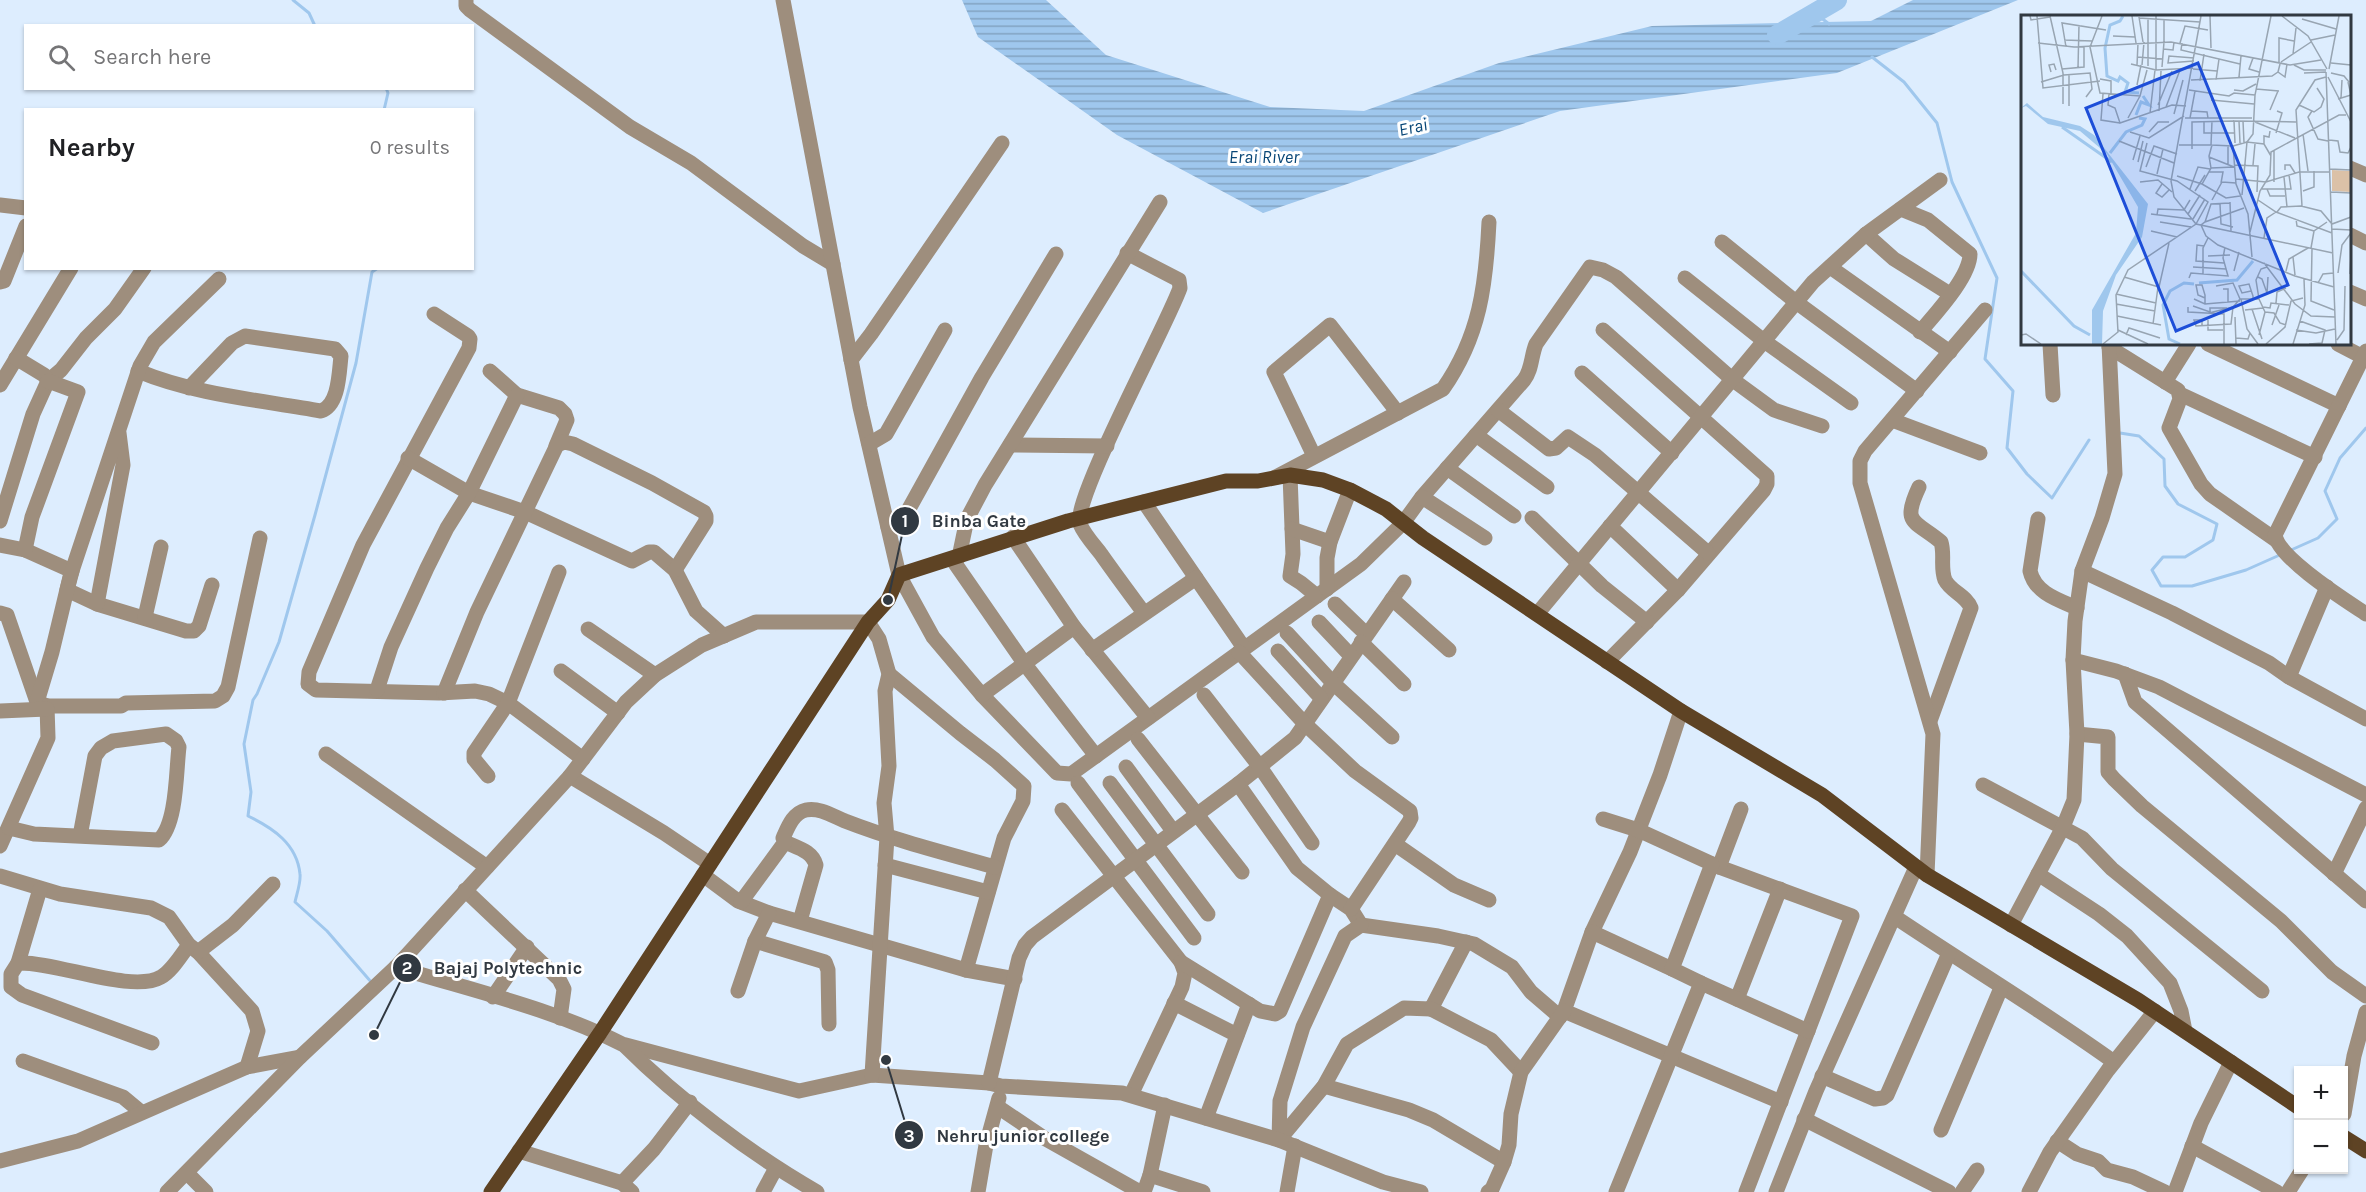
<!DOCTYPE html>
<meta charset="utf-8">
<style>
:root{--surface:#fff;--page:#f6f6f6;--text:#202124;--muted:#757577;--line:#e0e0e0}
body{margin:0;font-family:Karla,sans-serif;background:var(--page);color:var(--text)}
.controls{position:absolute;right:18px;bottom:18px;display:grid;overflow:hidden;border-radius:0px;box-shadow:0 2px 4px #0004}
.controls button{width:54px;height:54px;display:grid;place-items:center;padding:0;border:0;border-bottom:2px solid var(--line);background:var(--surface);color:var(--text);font:30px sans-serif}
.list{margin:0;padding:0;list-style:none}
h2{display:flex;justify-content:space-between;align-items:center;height:78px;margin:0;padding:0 24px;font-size:26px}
h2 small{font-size:20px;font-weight:400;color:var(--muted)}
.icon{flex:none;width:33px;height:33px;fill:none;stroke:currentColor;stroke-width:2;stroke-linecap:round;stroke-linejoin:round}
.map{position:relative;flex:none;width:2366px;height:1192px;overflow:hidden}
.search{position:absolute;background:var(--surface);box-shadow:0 2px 4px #0004;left:24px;top:24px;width:450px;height:66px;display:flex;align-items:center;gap:15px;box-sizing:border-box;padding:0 21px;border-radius:0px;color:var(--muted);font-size:22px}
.panel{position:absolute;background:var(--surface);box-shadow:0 2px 4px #0004;left:24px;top:108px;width:450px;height:162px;border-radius:0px}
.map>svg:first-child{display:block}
</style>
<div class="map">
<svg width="2366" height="1192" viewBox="0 0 2366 1192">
<defs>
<pattern id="water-rules" width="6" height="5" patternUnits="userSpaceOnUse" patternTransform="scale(1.5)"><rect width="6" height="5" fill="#9fc7ed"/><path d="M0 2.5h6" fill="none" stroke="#82a3c2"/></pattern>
</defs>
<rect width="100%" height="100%" fill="#ddedfe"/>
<polygon fill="url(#water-rules)" points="962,0 1046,0 1106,55 1270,107 1364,111 1499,63 1652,26 1871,21 1913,0 2018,0 1837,73 1560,111 1263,213 1117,135 978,37"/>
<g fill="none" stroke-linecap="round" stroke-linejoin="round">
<g stroke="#9fc7ed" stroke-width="3">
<polyline points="293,0 309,13 315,26"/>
<polyline points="1815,13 1829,24"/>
<polyline points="1872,57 1904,82 1937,123 1952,182 1997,278 1985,359 2013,391 2007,448 2027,474 2052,498 2089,440"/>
<polyline points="384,110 388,93 386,88"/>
<polyline points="2120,433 2139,436 2164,459 2165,486 2178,504 2217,524 2213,540 2185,557 2163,557 2152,570 2161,586 2192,586 2246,570 2282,554"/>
<polyline points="2291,550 2318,538 2337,519 2325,491 2340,458 2366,428"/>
<path d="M372,983L327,931L295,902C297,893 301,882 300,874C297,844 273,828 248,816L251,792L244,744L253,700L257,694L279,642L315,515L356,363L372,272L378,268"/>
</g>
<polyline stroke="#9fc7ed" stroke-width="20" points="1777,35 1837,0"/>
<g stroke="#9e8e7d" stroke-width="15">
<polyline points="466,0 466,6 470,10 630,127 691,163 803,246 833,264"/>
<path d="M783,0L860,407L899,575L933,637L982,695L1057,773L1071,774L1361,564L1403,523L1422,497L1524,380C1532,370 1531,356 1536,344L1590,267L1603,270L1616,277L1733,380L1774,410L1822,426"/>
<polyline points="2350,168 2366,175"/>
<polyline points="0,205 26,208"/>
<path d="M1901,209L1928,220L1970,254C1970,277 1935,314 1920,332"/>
<polyline points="1866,234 1894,259 1950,294"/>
<polyline points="2350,235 2366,243"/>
<polyline points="1722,242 1796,302 1917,391"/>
<path d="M1127,253L1179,280L1180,288C1168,323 1071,502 1080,524C1084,534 1094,545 1101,554C1115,574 1130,594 1144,613"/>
<polyline points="1830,267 1950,352"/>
<polyline points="1685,278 1764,341 1851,403"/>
<polyline points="0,282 4,281 26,226"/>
<polyline points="2350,292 2366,299"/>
<polyline points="434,314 468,336 470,339 469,348 363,545 309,672 308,684 316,690 439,693 475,691 489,694 508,703 583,759"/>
<polyline points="1603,330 1767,476 1767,484 1764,490 1678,590 1607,662"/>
<polyline points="2050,344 2053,395"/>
<polyline points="2208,344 2339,406"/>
<polyline points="2338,344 2363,357"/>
<polyline points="2109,347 2178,390 2180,399 2169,428 2201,484 2210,494 2276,540"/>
<path d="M2366,351L2275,535C2279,559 2345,600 2366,614"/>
<polyline points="851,360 871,334 1002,143"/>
<path d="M138,371C196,395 260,400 321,411C339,405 339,373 341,356L335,349L245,336L232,343L189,388"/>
<polyline points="490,371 517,395 559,408 565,414 567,420 556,446"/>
<polyline points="1582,373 1672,453"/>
<polyline points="48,381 61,370 86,338 115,309 144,268"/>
<polyline points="2165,382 2189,344"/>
<polyline points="0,385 71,268"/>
<polyline points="2180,394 2315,457"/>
<polyline points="1498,410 1549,449 1556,448 1568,437 1595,455 1708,553"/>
<polyline points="1892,420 1980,453"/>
<polyline points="1476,435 1547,487"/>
<polyline points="869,444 886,434 945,330"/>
<polyline points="1010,445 1107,446"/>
<polyline points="1314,456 1274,372 1330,325 1398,413"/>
<polyline points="408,458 469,493 525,512 632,561 649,552 654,552 675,570 696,611 724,636"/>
<polyline points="1447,468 1514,516"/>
<polyline points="1290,475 1293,554 1290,576 1301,583 1317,596"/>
<path d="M1276,477L1443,389C1480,336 1486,285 1489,222"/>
<path d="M1919,487C1901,525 1915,520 1941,542C1945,554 1940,568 1945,580C1951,592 1966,595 1971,608L1930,721"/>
<polyline points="1422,497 1485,538"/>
<polyline points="1144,502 1244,648"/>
<polyline points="1532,518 1602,586 1647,622"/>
<path d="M2038,519L2030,571C2035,593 2058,600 2077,608"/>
<polyline points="0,521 33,414 48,381 44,375 16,358"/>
<polyline points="1610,526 1678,590"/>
<polyline points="888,527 905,516 982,377 1056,254"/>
<polyline points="1292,529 1330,542"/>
<polyline points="1013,537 1074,627 1148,718"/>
<polyline points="0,545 25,550 72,571 67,590 97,604 186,631 194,631 199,626 212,585"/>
<polyline points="25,550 32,517 78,392 48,381"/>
<polyline points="959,557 967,519 985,485 1160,202"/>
<polyline points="952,559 1024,663 1096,756"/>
<polyline points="2082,571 2172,613 2269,663 2289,677 2366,719"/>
<polyline points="1404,582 1295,738 1238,784 1297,868 1330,895 1351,909 1361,925 1438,936 1474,944 1512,967 1531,992 1560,1017"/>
<polyline points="1327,589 1327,558 1330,542 1350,490"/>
<polyline points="1392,599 1449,650"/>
<polyline points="97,604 123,465 119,433"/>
<polyline points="1335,604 1366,634"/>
<polyline points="0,613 7,615 37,702 47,706 48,738 0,846"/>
<polyline points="1537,614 1813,282 1866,234 1940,180"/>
<polyline points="145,617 161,547"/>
<polyline points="1319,622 1351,656"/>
<polyline points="588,629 655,675"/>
<polyline points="1287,633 1333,683 1392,737"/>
<polyline points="1361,642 1404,684"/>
<polyline points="1092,650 1196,578"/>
<polyline points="1278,651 1321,698"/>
<polyline points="1239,652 1305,724 1355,771 1410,811 1411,818 1409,822 1351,909"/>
<polyline points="2073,660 2116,671 2159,687 2366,795"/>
<polyline points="561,671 618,713"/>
<polyline points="889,674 960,733 995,760 1024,786 1023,801 1004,838 966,970"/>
<polyline points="2125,674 2135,702 2366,901"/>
<polyline points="2289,677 2327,587"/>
<polyline points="377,690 391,647 427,568 447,528 469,493 517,395"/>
<polyline points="444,693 477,612 557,445 564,442 573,444 652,483 704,512 706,516 706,521 675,570"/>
<polyline points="982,695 1074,627"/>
<polyline points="1204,695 1260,767 1312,843"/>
<polyline points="37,702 52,652 70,577 140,366 154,342 219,279"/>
<polyline points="47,706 121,706 126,703 215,701 223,696 228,687 260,538"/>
<polyline points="0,711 47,709"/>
<polyline points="1681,711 1660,775 1630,852 1592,932 1564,1011 1781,1102"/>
<polyline points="2077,734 2108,737 2108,772 2114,779 2142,806 2281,921 2332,972 2366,996"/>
<polyline points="1138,739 1242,872"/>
<polyline points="326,754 487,867"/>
<polyline points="1126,767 1173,831"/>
<polyline points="488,776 474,759 474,753 508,703 559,572"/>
<polyline points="570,776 664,833 710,864"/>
<polyline points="1078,783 1194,938"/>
<polyline points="1110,783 1208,914"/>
<polyline points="1983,785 2082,838 2112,869 2262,991"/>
<polyline points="1062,810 1181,962 1185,973 1182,987 1131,1095"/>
<polyline points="1603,819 1638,830 1719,867 1852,916 1746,1192"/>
<path d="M9,828L34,834L159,840C177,824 176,771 179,747L176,741L166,734L113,741L101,748L95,756L80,836"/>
<path d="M785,842C798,848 812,851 816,865L800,921"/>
<polyline points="1395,844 1454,885 1489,900"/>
<polyline points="885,865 988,892"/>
<polyline points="1719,867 1741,809"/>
<polyline points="2038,874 2099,914 2127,936 2170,983 2181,1011 2185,1031"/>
<polyline points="2334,874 2366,808"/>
<polyline points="703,875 738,901 769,913 966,970 1015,979"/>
<polyline points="1927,875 1933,734 1860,483 1860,461 1865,451 1985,310"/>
<polyline points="0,876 60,894 151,908 169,917 189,945 198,952 252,1011 258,1031 247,1067"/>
<polyline points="465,890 559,979 564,989 560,1018"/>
<path d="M741,902L785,842L783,838C788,827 793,813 806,810C819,807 833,816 845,821C894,840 945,853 995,867"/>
<path d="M1895,917C1968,966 2043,1011 2114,1062"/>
<polyline points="1361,925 1345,936 1303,1027 1280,1101 1279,1140 1324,1086 1347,1044 1404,1008 1431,1009 1466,942"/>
<polyline points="2011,925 2063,827 2074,800 2077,734 2073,660 2075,621 2082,571 2102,518 2115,474 2109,344"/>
<polyline points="1592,932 1672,969"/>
<polyline points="755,941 825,962 828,970 829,1024"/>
<polyline points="198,952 233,925 273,884"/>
<polyline points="1181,962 1260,1011 1275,1014 1280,1011 1330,895"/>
<polyline points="18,963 40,889"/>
<path d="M396,967C470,990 554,1009 622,1044L799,1091L872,1075L989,1083L1001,1086L1122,1093L1279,1140L1383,1182L1421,1192"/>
<polyline points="1701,983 1672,969 1712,864"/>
<polyline points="738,991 755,941 769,913"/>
<polyline points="493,997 527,947"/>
<polyline points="1737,999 1780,889"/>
<polyline points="1174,1003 1237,1035"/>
<polyline points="1431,1009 1491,1040 1521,1072"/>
<path d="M152,1043L22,995L11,987V974L18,963C55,961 132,994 161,977C172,971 181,955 189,945"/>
<path d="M625,1046C678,1099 752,1155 817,1192"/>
<polyline points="23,1061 123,1097 141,1112"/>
<polyline points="1822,1076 1875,1099 1883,1098 1887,1095 1949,953"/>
<polyline points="989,1083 1019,958 1025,945 1032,937 1238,784"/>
<polyline points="1324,1086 1409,1110 1433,1120 1504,1162"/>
<polyline points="998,1107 1044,1138 1140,1192"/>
<polyline points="2344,1114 2354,1056 2366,1012"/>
<polyline points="1206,1118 1249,1004"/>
<polyline points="1804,1119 1949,1192"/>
<polyline points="1941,1130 2001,988"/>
<polyline points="2057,1141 2077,1154 2098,1161 2107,1170 2133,1177 2165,1192"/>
<polyline points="2192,1146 2277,1192"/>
<polyline points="519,1151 622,1183 632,1192"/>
<polyline points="0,1161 78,1141 247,1067 300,1057"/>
<polyline points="187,1173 206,1192"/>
<polyline points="1150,1175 1203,1192"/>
<polyline points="622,1183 654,1149 690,1102"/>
<polyline points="167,1192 300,1057 396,967 570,776 626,702 655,675 702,645 756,622 868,622 879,639 889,674 885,691 889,766 884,803 887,837 872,1075"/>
<polyline points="763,1192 776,1168"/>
<polyline points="978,1192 986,1145 999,1098"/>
<polyline points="1144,1192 1150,1175 1165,1105"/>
<polyline points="1287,1192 1295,1146"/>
<polyline points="1488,1192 1492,1189 1504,1162 1509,1145 1511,1114 1521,1072 1564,1011"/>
<polyline points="1616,1192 1701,983 1808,1031"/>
<polyline points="1776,1192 1816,1091 1916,867"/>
<polyline points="1962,1192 1977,1170"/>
<polyline points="2029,1192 2050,1152 2108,1070 2155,1011"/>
<polyline points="2175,1192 2201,1123 2231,1062"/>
<polyline points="2288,1192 2302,1170"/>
</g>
<g stroke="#5e4324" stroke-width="15">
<polyline points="2344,1137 2366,1151"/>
<polyline points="491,1192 600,1033 868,622 888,600 899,575 1068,521 1226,481 1258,481 1290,475 1323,480 1350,490 1386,509 1423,538 1681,711 1822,795 1927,875 2138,1000 2298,1107"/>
</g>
</g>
<g text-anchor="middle" stroke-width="6" stroke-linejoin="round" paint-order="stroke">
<g font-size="18" font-style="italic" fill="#094777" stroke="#fff">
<text transform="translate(1413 127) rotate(-12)" y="6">Erai</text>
<text x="1264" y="163">Erai River</text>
</g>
</g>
<g transform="translate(2021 15)">
<rect width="330" height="330" fill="#ddedfe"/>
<path d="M311,155L330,156V177L311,176Z" fill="#dbc1a7"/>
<path d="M6,88L22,102L59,111L73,120L127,189L121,222L95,260L82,296L81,329H71V295L115,218L117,192L86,139L59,116L27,109L5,91L0,93Z" fill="#9fc7ed"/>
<path fill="none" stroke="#9fc7ed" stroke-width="3" d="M102,1L99,6L89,10L84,33L86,61L97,66L99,62L107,68L104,77L118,78M115,100L120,87L128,90L122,81M41,112L91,147M89,138L105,117L121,110L124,104L118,103M0,256L53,311L69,320M178,268L216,265L232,246M159,329L148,324L142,290L149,276L163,268L173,269"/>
<path fill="none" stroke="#98a5b2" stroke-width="1.5" d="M9,1L10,5L29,2M16,1L22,73L79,66M29,1L42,58V89M81,1L69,32L79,78L119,81L126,55M111,1L115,28M180,1L150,166L153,182L175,209L312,238M189,1L190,33M261,1L287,21L306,54M118,2L122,27M118,3L179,7M281,4L315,14M92,21L114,22M43,25L71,26M290,25L314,20M143,27V4M17,28L53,32L150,27L269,50L300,45M159,28L164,11L187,15M161,28L160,35L219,49M45,32L41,8L85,15M142,34L152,35L153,27M272,39L275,13M116,42L142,44M232,43L228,54L238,57M173,46L147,48L148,41L173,43M260,47L290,27M258,48V23L273,26M310,48L330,50M110,49L135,55L172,53M259,49L257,57L264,62L266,49M116,50L117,28M121,50L123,27M273,50L283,55H305M127,51V4M141,52L143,27M57,53L58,10M41,54L63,52V32M172,54L196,56M308,54L318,1M135,55V1M30,57L28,50L33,49L35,55M305,57L315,329M283,58L305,57M310,58L323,61L328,67M218,62L220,41M307,62L330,107M79,64L90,66V79M170,65L251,61L257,57M195,65L198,44M179,66L183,39M20,67L43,60L69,58L71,74L65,82M116,70L120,50M235,74L258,76M168,75L208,81L213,78L234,80M213,75L222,76L235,69M82,79L80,105L99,108M88,79L87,90L94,93L99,108L151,90L165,91M320,83L321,65M317,84L330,80L327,67M190,85L233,89M137,90L151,56M278,90L293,97L300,92L303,84L296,73M48,91V59M145,92L159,55M249,95L257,76M138,96L140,56M170,96L186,97L187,103M291,96L287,102L297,124L307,126M129,98L134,55M153,99L162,65M107,103L119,81M164,103H231M169,103L174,76M183,106V118H213M218,106L219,128M222,106L223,128M234,107L274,123M109,117L128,123L163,101M128,117L137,107H148M255,118L261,98L256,96M282,119L287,156M308,125L317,126L319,137L327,138L330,132M98,126L153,148M214,128L213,106L275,107M243,129V121L248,122L249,116M158,130H190L191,106M190,130L212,131L226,127L232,119L234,80L250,1M212,131L215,169L227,199L231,242M171,134V107L213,106M188,142L213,152L190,153M112,145L119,121M117,147L122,126M207,150V130M213,150L237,151L236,177M232,150L234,129M125,152L133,131L156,139M309,154L330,155M264,155V150H269L274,158M188,157H202L200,168M136,159L142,134M156,161L181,169L190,153L188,141L191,130M263,162L266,192M215,164L245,167L278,157H308M119,167L137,165L151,177M253,167V135M141,169L135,178L141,182L148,175M181,169L205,183L219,181M169,174L177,152L189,154M241,174H270L268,160M246,174L249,181H264M174,176L184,160M282,176L293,172V156M310,177L330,178M221,180L226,127L243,129L250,141M191,185L201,167L215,168M237,185L255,197L311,218M209,187L210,216M199,189L200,209L212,212M281,191L275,95L294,65L305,62M223,193L184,207L180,210L185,221L197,230L274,261L313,272M256,197L260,192L280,191L300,196L311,209L330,202M130,199L170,204M167,199L179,180M136,200L137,194L163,195L169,185M172,204L184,184M275,204L276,211L293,216M139,207L170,212M184,207L190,189L209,188M311,214L330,215M130,216L156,222M229,217L239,176L249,160L250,137L318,100H325M243,223L246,203L255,197M183,231L176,230L175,246L203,248M290,233L293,216L306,207M291,234L290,286L313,295M187,241L209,240M272,242L274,260M243,248L274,289L290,301L314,302M172,252L205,254M213,256L218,237M265,256L268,244L287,233M317,258L321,230L330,218M329,259L330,240M182,260V233L187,223M103,262L138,272L148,228M237,262L241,264L246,278L247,262M168,263L170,258L207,261L202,243L204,232M297,268L302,259L313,258M195,271L212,268L219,284M202,274H207V287M230,276L221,278L218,271L228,269L232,281V283M95,279L135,288M184,283L177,280L175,270H181L184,280V289M173,284L184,289L219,286M220,284L226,314L237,329M238,284L235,265L240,254L246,252M255,288L256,277L265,273M95,289L134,296M172,291L189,297V293H206M167,292V297L203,299V329M242,292L249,293L250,288L268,290M231,294L241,324M224,295L242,293M244,297L253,298L259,308L265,310M188,298L212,292M96,301L140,310M214,302L215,329M187,305V315H202M279,306L304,315L301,328L288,329M132,309L137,272M181,310V305H173L175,311L210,309L212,292L219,284H238L244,297L238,320M251,310L258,290M97,315L127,329M275,315L295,318L314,314M0,320L5,319L20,329M105,320L108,313L139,323M215,323L227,324L229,318M316,325L323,315L324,271M82,329L97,317L95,280L107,255L175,209L187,187L156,166L119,156L126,128M245,329L264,312L270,286L282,283M272,329L284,290L283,264"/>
<path fill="#1d4ed8" fill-opacity="0.15" stroke="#1d4ed8" stroke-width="3" d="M177,48L267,270L155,316L65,93Z"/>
<rect width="330" height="330" fill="none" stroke="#313941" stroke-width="3"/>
</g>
<path fill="none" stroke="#313941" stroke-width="2" d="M888 600L905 521M374 1035L407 968M886 1060L909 1135"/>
<g fill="#313941" stroke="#fff" stroke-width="2">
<circle cx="888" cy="600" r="6"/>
<circle cx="374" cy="1035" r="6"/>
<circle cx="886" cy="1060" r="6"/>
<circle cx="905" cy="521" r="15"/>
<circle cx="407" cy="968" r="15"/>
<circle cx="909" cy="1135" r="15"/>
</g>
<g font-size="18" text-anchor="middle" font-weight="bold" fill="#fff">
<text x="905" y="527">1</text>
<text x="407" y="974">2</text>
<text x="909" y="1142">3</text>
</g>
<g font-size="18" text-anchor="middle" font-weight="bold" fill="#313941" stroke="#fff" stroke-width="6" stroke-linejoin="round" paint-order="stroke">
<text x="979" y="527">Binba Gate</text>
<text x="508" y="974">Bajaj Polytechnic</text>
<text x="1023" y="1142">Nehru junior college</text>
</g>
</svg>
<div class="controls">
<button>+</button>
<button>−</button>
</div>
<div class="search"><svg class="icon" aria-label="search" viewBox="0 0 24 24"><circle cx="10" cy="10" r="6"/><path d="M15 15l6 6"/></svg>Search here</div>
<section class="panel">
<h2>Nearby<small>0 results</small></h2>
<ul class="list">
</ul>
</section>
</div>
